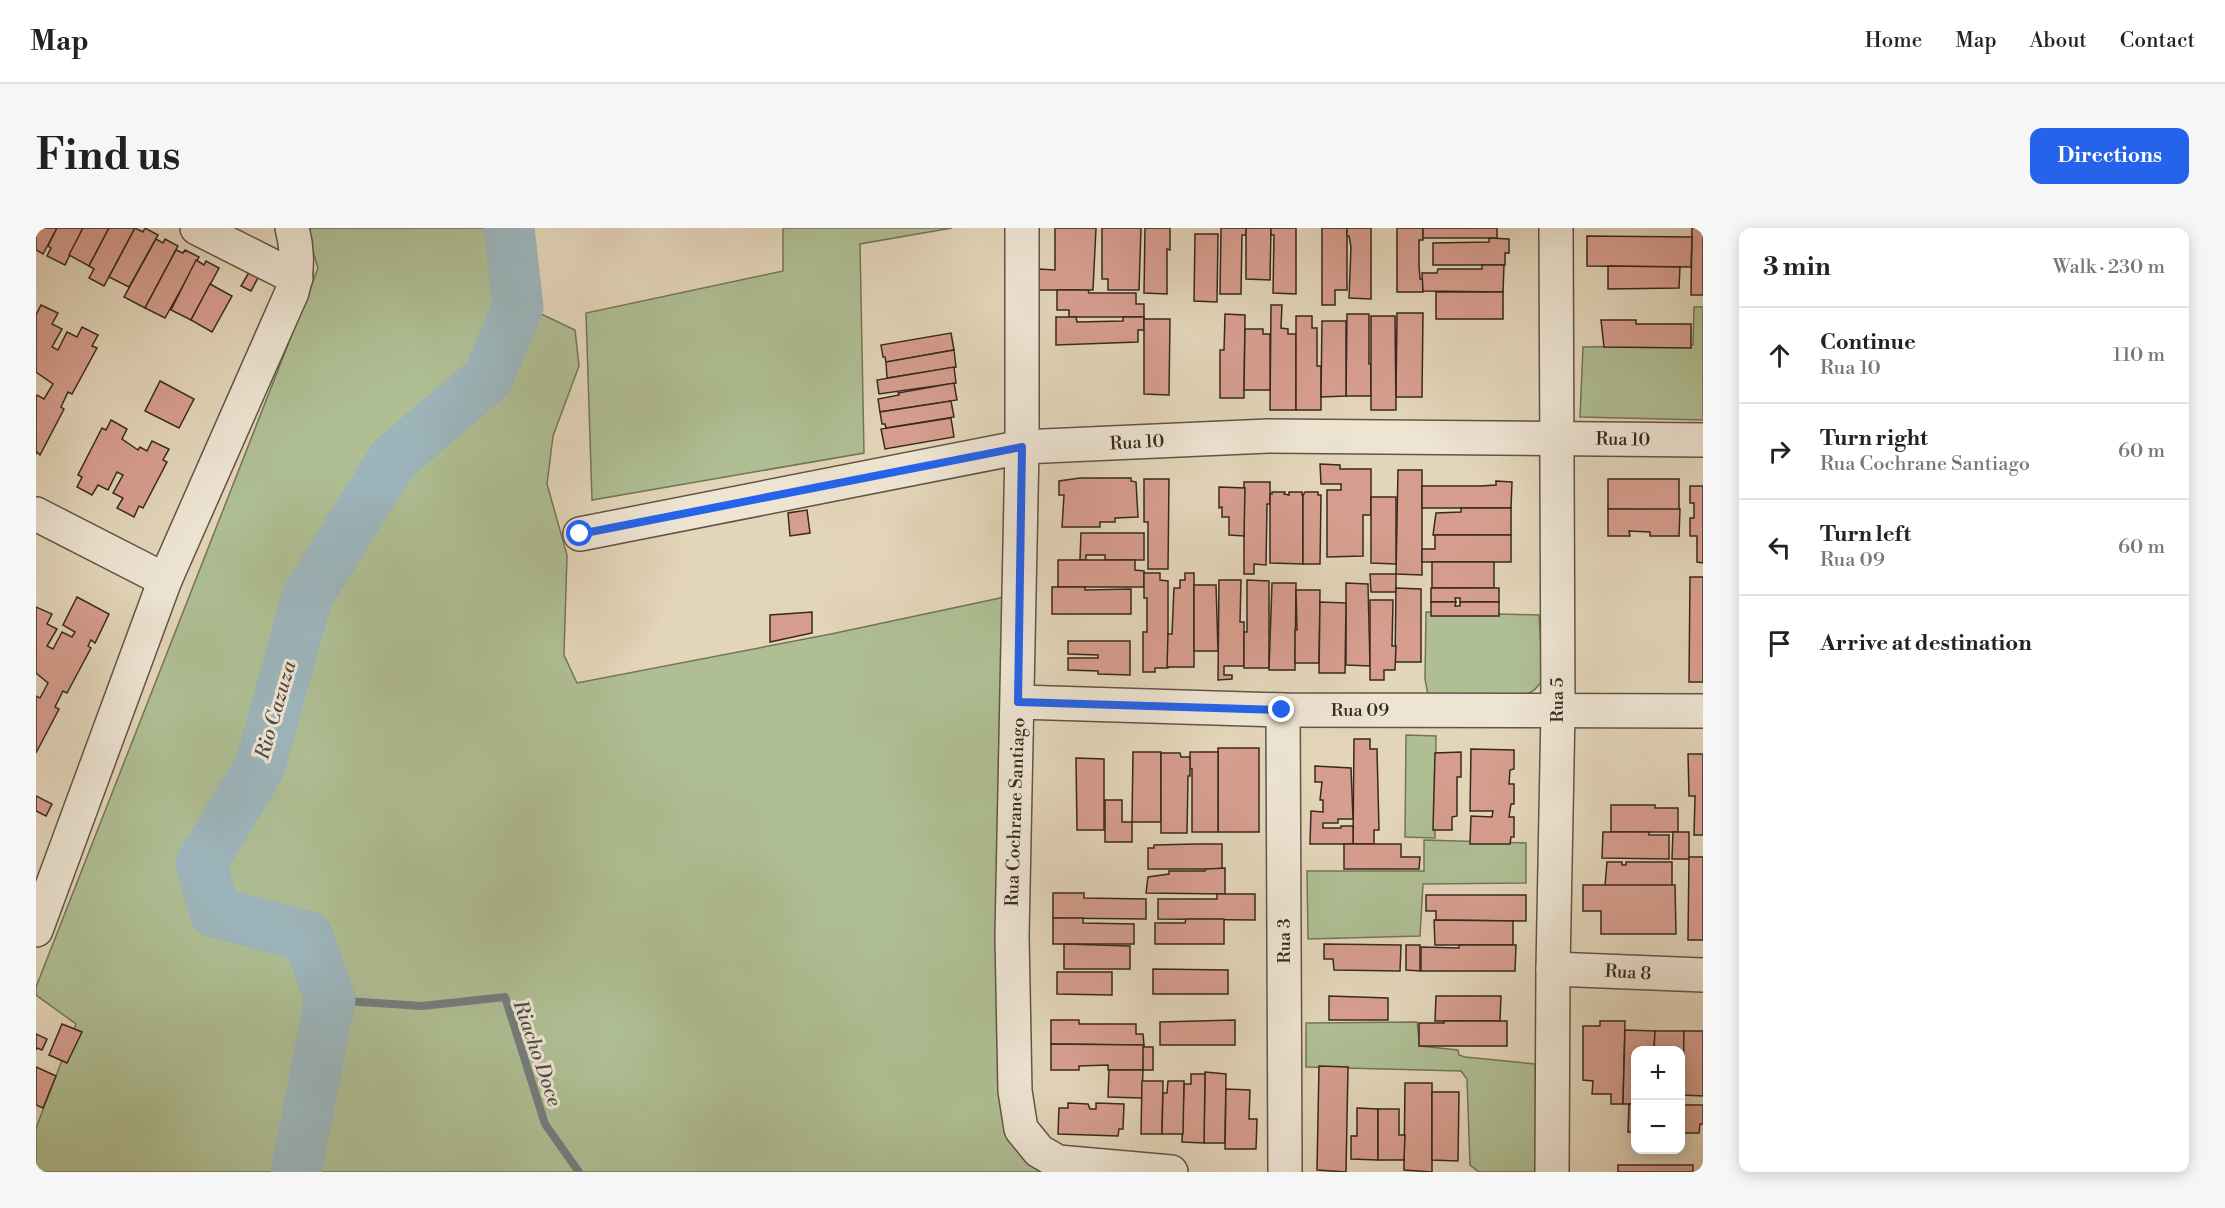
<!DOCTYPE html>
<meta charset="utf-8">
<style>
:root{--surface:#fff;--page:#f6f6f6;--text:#222;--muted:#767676;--line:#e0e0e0;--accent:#2563eb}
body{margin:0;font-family:"Libre Bodoni",serif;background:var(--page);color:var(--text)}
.controls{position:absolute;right:18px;bottom:18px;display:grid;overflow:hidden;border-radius:12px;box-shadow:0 3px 15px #0003}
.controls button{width:54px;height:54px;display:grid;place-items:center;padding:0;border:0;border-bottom:2px solid var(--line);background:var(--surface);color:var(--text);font:30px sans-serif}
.stop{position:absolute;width:18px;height:18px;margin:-14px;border:4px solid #2563eb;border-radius:50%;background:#fff}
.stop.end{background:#2563eb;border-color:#fff;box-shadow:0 2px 6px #0008}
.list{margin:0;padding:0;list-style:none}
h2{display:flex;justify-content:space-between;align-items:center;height:78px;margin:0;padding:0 24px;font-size:26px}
h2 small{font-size:20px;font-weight:400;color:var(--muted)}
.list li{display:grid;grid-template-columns:39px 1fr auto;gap:18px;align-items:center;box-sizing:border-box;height:96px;padding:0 24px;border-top:2px solid var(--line)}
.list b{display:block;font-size:22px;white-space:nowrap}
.list p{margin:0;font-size:20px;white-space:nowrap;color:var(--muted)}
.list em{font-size:20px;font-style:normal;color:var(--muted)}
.icon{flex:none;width:33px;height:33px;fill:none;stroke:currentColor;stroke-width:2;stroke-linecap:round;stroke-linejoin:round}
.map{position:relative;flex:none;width:1667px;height:944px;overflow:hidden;border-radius:12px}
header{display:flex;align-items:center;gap:36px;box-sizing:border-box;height:84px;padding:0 30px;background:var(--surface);border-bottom:2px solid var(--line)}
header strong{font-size:28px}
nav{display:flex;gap:33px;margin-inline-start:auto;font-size:21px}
.intro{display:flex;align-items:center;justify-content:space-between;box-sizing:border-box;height:144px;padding:0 36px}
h1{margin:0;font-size:42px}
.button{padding:15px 27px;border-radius:12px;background:var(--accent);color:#fff;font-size:21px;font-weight:700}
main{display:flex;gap:36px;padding:0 36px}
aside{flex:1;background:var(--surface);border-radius:12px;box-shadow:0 3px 15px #0003}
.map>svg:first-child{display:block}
</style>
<header>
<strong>Map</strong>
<nav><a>Home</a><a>Map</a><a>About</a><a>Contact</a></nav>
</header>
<div class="intro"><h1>Find us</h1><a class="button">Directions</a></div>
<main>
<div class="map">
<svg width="1667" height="944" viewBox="0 0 1667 944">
<rect width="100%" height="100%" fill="#e3d5b9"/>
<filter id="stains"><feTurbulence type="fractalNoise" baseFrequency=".00333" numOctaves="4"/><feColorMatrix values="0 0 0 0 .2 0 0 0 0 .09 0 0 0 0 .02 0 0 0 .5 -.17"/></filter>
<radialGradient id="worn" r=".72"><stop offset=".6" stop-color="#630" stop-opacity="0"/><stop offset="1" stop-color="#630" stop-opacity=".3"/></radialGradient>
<g fill="#afbe93" stroke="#747459" stroke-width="1.5">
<polygon points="270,0 493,0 501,84 539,102 543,138 517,208 511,256 531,327 528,427 541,455 795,406 969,369 962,809 1015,944 0,944 0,900 40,796 0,767 0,759 282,40"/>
<polygon points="747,0 916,0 824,16 828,225 556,272 550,85 747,43"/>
<polygon points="1658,79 1667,79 1667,192 1544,189 1547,119 1657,117"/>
<path d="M1390,384L1503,387L1507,451C1500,462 1496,465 1483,469L1392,467L1389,451Z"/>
<polygon points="1370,507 1400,508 1399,610 1369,609"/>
<polygon points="1388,612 1490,615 1490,655 1387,656 1384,708 1272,711 1271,643 1388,643"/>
<polygon points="1381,794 1384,818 1422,822 1423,827 1429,829 1499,836 1501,944 1443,944 1434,937 1431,851 1425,843 1270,839 1270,795"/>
</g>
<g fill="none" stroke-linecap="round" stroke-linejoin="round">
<polyline stroke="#747d7d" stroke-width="8" points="294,772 386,778 469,769 509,896 543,944"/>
<polyline stroke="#9cb5bb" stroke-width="51" points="260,944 294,772 272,709 179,684 165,636 224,538 271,369 357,231 452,150 482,79 473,0"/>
</g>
<g fill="#d79e8f" stroke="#38291f" stroke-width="1.5">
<polygon points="0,0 21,0 7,26 0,22"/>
<polygon points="21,0 47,0 29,37 11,28 15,20 12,18"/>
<polygon points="47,0 73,0 53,38 33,27"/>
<polygon points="73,0 99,0 68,58 53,50 58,41 53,38"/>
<polygon points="99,0 107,4 109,0 122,7 93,59 73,49"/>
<polygon points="1019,0 1060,0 1057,62 1003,62 1003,41 1019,42"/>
<polygon points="1066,0 1105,0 1103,62 1072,62 1072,51 1066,51"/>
<polygon points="1109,0 1134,0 1134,22 1131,21 1131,66 1108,65"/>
<polygon points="1185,0 1210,0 1210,7 1206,7 1205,66 1184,66"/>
<polygon points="1210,0 1235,0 1234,52 1210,51"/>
<polygon points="1235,0 1260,0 1260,66 1237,65 1238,7 1235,7"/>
<polygon points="1286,0 1311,0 1311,62 1299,62 1299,77 1286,77"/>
<polygon points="1311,0 1335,0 1335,71 1313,70 1315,19 1313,8 1311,8"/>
<polygon points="1361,0 1387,0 1387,12 1383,12 1383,38 1384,51 1387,51 1387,64 1361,64"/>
<rect x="1387" y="0" width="74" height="10"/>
<polygon points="1656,0 1667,0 1667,67 1655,67"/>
<polygon points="1159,6 1182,6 1181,74 1158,73"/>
<polygon points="1551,8 1656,9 1655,39 1551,38"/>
<polygon points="1453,10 1473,11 1473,25 1469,25 1469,37 1397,37 1397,15 1453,14"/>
<polygon points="120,11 127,15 129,11 142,18 109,80 88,69"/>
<polygon points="140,22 147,25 149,22 163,29 129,90 109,80"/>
<polygon points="160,32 168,37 170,33 183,40 155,92 135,82"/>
<polygon points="1446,37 1468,37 1467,64 1387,63 1386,45 1401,45 1402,41 1446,41"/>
<polygon points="1572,38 1644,39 1643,60 1572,61"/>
<polygon points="215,41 224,46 215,63 205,58"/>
<polygon points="174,56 196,68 176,104 155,92"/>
<polygon points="1021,62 1052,62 1053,65 1100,65 1100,76 1108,76 1108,89 1033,89 1033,82 1021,82"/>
<rect x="1400" y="64" width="67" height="27"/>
<polygon points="5,77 22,85 16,96 26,101 16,119 22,122 31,104 41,109 46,99 62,107 56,118 61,120 36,166 32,164 25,179 28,181 4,227 1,224 0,226 0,169 1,167 8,171 17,156 0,144 0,87"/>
<polygon points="1235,77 1246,77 1245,100 1252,101 1252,106 1260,106 1260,182 1234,182"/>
<polygon points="1361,85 1387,85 1386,169 1360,169"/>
<polygon points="1189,86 1209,87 1208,170 1184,170 1184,122 1188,122"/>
<polygon points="1311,86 1333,86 1333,136 1335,136 1335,168 1310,168"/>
<polygon points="1260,88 1276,88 1276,100 1281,100 1281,138 1285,138 1285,182 1260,182"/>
<polygon points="1335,88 1359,88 1360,182 1335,182"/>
<polygon points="1020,89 1040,89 1041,94 1087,93 1087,89 1108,89 1108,102 1102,102 1102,114 1020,117"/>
<polygon points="1108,91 1134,91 1133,167 1108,166"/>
<polygon points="1565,92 1600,92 1600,96 1655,96 1655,120 1568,119"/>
<polygon points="1286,93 1310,93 1310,168 1285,169"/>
<polygon points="1209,101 1227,101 1227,106 1234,106 1234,162 1208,162"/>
<polygon points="915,105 918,122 850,134 849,129 847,129 845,117"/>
<polygon points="918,122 920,139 851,150 850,134"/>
<polygon points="918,139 920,155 843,166 841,152"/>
<polygon points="124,153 158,171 143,200 109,183"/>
<polygon points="918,155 921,172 844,184 842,171 863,167 862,165"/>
<polygon points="915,173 918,189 850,200 849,196 846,196 844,184"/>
<polygon points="915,190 918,209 849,221 845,201"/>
<polygon points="75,192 91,201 86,211 102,222 104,219 111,223 116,213 133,221 127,232 131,234 107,280 103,278 98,289 81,280 87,270 77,265 87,247 81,244 72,262 62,257 56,267 41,259 46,249 42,247 66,200 70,202"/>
<polygon points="1284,236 1304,237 1304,241 1335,241 1335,287 1327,287 1327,328 1291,329 1291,262 1305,262 1305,256 1285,256"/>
<polygon points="1362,242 1386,242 1386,347 1360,346"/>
<polygon points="1044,250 1095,250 1095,253 1100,254 1102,289 1079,290 1079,294 1064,294 1064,299 1026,299 1028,267 1023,267 1023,253"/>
<polygon points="1108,251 1133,251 1132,341 1112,341 1112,294 1108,294"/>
<polygon points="1572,251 1643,251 1643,282 1572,281"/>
<polygon points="1460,253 1476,254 1475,280 1386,280 1386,258 1444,258 1460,257"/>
<polygon points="1208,254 1234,254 1234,276 1231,276 1230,337 1218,336 1218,346 1208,346"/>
<polygon points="1654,258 1667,258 1667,335 1661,334 1661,308 1654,308 1654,290 1658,290 1658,275 1654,275"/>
<polygon points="1183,259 1209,260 1208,308 1193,307 1193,289 1186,289 1186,279 1183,280"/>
<polygon points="1236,264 1249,264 1248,266 1253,267 1253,264 1266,264 1266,267 1267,267 1267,336 1234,335 1234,266 1236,266"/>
<polygon points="1269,264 1282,264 1282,267 1285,267 1284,336 1267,336 1267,267"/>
<polygon points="1335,269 1360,269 1360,336 1335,335"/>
<polygon points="1425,280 1475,280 1475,307 1397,307 1400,285 1425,284"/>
<polygon points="1572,281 1644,281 1643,308 1614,308 1614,304 1593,303 1594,308 1572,308"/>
<polygon points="771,282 774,305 754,308 752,285"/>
<polygon points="1045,305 1108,305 1108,332 1069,332 1069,327 1050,327 1050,332 1044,332"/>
<polygon points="1399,307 1475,307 1475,334 1386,334 1386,321 1399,321"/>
<polygon points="1022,332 1099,332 1099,342 1108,343 1108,359 1022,359"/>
<rect x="1396" y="334" width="62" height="26"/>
<polygon points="1108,345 1124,345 1124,352 1132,353 1132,440 1119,440 1119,444 1107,444 1107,404 1111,404 1111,370 1108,370"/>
<polygon points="1149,345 1158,345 1158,439 1131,439 1132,406 1136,406 1138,360 1144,360 1144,352 1149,352"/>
<polygon points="1334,346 1360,346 1360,364 1335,364"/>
<polygon points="1654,349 1667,349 1667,454 1653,454"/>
<polygon points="1183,352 1205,352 1204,394 1208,394 1208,438 1188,438 1188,447 1196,447 1196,451 1182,452"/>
<polygon points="1211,352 1233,353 1233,440 1208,440 1208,404 1211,404"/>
<polygon points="1236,355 1260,355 1259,442 1233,442"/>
<polygon points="1310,355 1332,356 1334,438 1310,437"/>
<polygon points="1158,357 1180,357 1182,423 1158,423"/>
<polygon points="1016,359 1049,359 1049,362 1095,361 1095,386 1016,386"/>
<polygon points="1360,360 1385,361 1385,434 1359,434"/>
<polygon points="1395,360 1463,360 1463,374 1424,374 1424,370 1419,370 1420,374 1395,374"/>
<polygon points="1260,362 1284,362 1283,435 1259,435 1259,402 1261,402"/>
<polygon points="41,369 73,386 59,415 55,412 52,418 55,420 31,465 27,463 19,479 23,481 0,525 0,468 4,470 12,455 0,445 0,379 16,386 11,396 21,401 11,418 17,421 26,404 36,409 39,404 27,397"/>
<polygon points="1334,372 1357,372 1356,418 1360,418 1359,442 1348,442 1348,452 1334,452"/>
<polygon points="1284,374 1310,375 1309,445 1283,445"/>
<polygon points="1395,374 1420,374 1419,378 1424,378 1424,374 1463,374 1463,388 1395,388"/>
<polygon points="776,384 776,405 734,414 734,387"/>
<polygon points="1032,413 1094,413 1094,447 1062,446 1062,443 1032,442 1032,430 1062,430 1062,427 1032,426"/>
<polygon points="1318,511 1334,511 1334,521 1341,521 1343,602 1338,602 1338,616 1317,616"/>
<rect x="1182" y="520" width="41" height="84"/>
<polygon points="1435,521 1478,522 1478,541 1474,542 1473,556 1478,556 1478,576 1475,576 1473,589 1478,589 1478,609 1475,609 1474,616 1434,616 1435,588 1456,589 1457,583 1434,583"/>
<polygon points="1097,524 1125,524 1125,594 1096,594"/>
<polygon points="1154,524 1182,524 1182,604 1156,604 1156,541 1154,540"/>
<polygon points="1425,524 1425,549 1421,549 1421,588 1416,589 1416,602 1397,602 1399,525"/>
<polygon points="1125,525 1144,525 1145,529 1154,529 1154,548 1152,548 1151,605 1125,605"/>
<polygon points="1652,526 1667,526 1667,607 1658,607 1659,568 1653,568"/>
<polygon points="1040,530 1068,531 1068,602 1041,602"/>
<polygon points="1279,538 1315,540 1317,591 1302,591 1302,595 1287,595 1287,600 1305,600 1305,598 1317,598 1317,616 1274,616 1275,583 1287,584 1287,572 1284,572 1286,554 1279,554"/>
<polygon points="0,568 16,576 10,588 0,583"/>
<polygon points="1069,572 1086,572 1086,594 1096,594 1096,614 1069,614"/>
<polygon points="1575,577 1619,577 1619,580 1642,580 1642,604 1575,604"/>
<polygon points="1567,604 1613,604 1613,607 1633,607 1633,631 1566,630"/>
<polygon points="1637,604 1653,604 1653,631 1636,631"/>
<polygon points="1160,616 1186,616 1186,641 1112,641 1112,620 1118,620 1118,617"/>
<polygon points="1308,616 1365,616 1365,629 1384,629 1383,641 1308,641"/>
<polygon points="1653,629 1667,629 1667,712 1652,712"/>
<polygon points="1571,634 1586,634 1586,637 1590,637 1590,634 1636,634 1636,658 1569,658"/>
<polygon points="1189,640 1189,666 1110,665 1112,649 1133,646 1133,643 1169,643 1170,641"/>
<polygon points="1547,657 1639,657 1640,706 1565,706 1565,683 1547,683"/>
<polygon points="1017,665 1048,665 1048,670 1110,671 1110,691 1017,690"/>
<polygon points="1181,666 1219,666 1219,692 1122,691 1122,671 1181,671"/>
<polygon points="1390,667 1490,667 1490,693 1400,692 1400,683 1390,683"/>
<polygon points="1017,690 1047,690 1047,695 1098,696 1098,716 1017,716"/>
<polygon points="1150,691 1188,691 1188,716 1119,716 1119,695 1149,695"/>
<polygon points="1398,692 1477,693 1477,717 1399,717"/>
<polygon points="1028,716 1094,718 1094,741 1028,741"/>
<polygon points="1288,716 1365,717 1364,743 1298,742 1297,731 1288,731"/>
<polygon points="1370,717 1384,717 1384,743 1370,742"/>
<polygon points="1423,717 1480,717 1479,743 1385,743 1385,719 1423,720"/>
<polygon points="1117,741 1192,742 1192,766 1117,766"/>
<polygon points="1021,744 1076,744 1076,767 1021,766"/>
<polygon points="1293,768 1352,770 1352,792 1293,792"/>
<polygon points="1400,768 1465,768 1464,793 1399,793"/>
<polygon points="1015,792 1043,792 1043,796 1100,796 1100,806 1107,806 1108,817 1015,816"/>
<polygon points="1199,792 1199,817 1124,817 1124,794"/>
<polygon points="1408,793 1471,793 1471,818 1383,818 1383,795 1408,795"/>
<polygon points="1564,793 1589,793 1587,876 1575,876 1575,866 1556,866 1557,853 1547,852 1547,798 1564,798"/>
<polygon points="26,796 46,804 31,835 13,827"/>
<polygon points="1589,802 1619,803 1618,822 1600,822 1599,876 1587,876"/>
<polygon points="1619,803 1648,803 1647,872 1644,872 1644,822 1618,822"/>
<polygon points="1648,803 1667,803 1667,868 1647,867"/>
<polygon points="0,806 11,811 6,822 1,820 0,822"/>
<polygon points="1015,816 1108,817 1107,842 1072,842 1072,837 1043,838 1043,842 1015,842"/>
<rect x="1107" y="819" width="10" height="23"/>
<polygon points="1283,838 1312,839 1310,944 1281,942"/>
<polygon points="0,839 20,848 7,880 0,877"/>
<polygon points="1073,842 1107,842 1106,870 1072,869"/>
<polygon points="1169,844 1190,846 1189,915 1168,915"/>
<polygon points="1155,846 1169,846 1168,915 1146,914 1148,856 1155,856"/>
<polygon points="1106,853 1127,853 1126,906 1105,906"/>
<polygon points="1132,853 1148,853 1147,906 1126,906 1127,865 1131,865"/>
<polygon points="1369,855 1396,855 1396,944 1368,942"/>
<polygon points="1190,861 1214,862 1213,891 1221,891 1220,921 1189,921"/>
<polygon points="1396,864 1423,864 1422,933 1396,932"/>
<polygon points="1032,875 1052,876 1054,881 1060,881 1060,875 1088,876 1087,901 1083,901 1082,908 1022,906 1023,880 1032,880"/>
<polygon points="1593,876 1600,876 1600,904 1592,904"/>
<polygon points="1644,877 1667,877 1667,896 1664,896 1663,905 1644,905"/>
<polygon points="1321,880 1342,881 1342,932 1315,931 1315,908 1321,908"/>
<polygon points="1342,881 1363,881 1363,907 1369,907 1368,932 1342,932"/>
<rect x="1582" y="937" width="75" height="7"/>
</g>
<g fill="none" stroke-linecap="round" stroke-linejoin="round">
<defs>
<g id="minor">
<polyline points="161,0 260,50"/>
<polyline points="986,0 986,219 976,708 979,863 985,901 1003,923 1022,934 1135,944"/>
<polyline points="0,286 129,352"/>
<polyline points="544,306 986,219 1232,208 1667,212"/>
<polyline points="982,474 1247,482 1667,483"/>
<polyline points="1247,482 1249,944"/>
<path d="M0,702L129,352L256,64C262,42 262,22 256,0"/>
<polyline points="1517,741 1667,747"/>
<polyline points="1516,944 1517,741 1522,482 1520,0"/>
</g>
</defs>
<use href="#minor" stroke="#635446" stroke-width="36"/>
<use href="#minor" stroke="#ede4d2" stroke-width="33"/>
</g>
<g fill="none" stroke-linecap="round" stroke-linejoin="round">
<polyline stroke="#2563eb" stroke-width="8" points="544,306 986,219 982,474 1246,482"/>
</g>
<g text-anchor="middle" stroke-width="6" stroke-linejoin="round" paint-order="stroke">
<g font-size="18" fill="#38291f" stroke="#ede4d2">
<text transform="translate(1587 211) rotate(1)" y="6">Rua 10</text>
<text transform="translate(1101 214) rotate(-3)" y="6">Rua 10</text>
<text transform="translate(1521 472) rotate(-90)" y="6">Rua 5</text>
<text x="1324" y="488">Rua 09</text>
<text transform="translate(979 584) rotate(-88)" y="6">Rua Cochrane Santiago</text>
<text transform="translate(1248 713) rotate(-90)" y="6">Rua 3</text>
<text transform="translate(1592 744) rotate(3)" y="6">Rua 8</text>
</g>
<g font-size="20" font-style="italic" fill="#514c46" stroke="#ede4d2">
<text transform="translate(239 482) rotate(-74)" y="7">Rio Cazuza</text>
<text transform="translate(502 825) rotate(71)" y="7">Riacho Doce</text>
</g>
</g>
<rect width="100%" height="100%" filter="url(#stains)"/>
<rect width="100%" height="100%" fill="url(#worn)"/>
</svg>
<div class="controls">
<button>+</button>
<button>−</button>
</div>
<div class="stop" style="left:544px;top:306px"></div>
<div class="stop end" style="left:1246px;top:482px"></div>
</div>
<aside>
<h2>3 min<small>Walk · 230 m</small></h2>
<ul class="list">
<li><svg class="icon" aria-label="ahead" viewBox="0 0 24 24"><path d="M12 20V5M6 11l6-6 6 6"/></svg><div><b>Continue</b><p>Rua 10</p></div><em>110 m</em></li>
<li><svg class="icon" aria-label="right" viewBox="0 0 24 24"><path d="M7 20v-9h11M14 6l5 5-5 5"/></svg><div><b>Turn right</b><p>Rua Cochrane Santiago</p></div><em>60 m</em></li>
<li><svg class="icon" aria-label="left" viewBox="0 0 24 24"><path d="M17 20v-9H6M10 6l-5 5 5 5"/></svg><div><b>Turn left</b><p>Rua 09</p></div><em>60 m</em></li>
<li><svg class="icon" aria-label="arrive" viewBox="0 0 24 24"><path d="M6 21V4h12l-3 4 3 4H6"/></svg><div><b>Arrive at destination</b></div></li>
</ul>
</aside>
</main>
